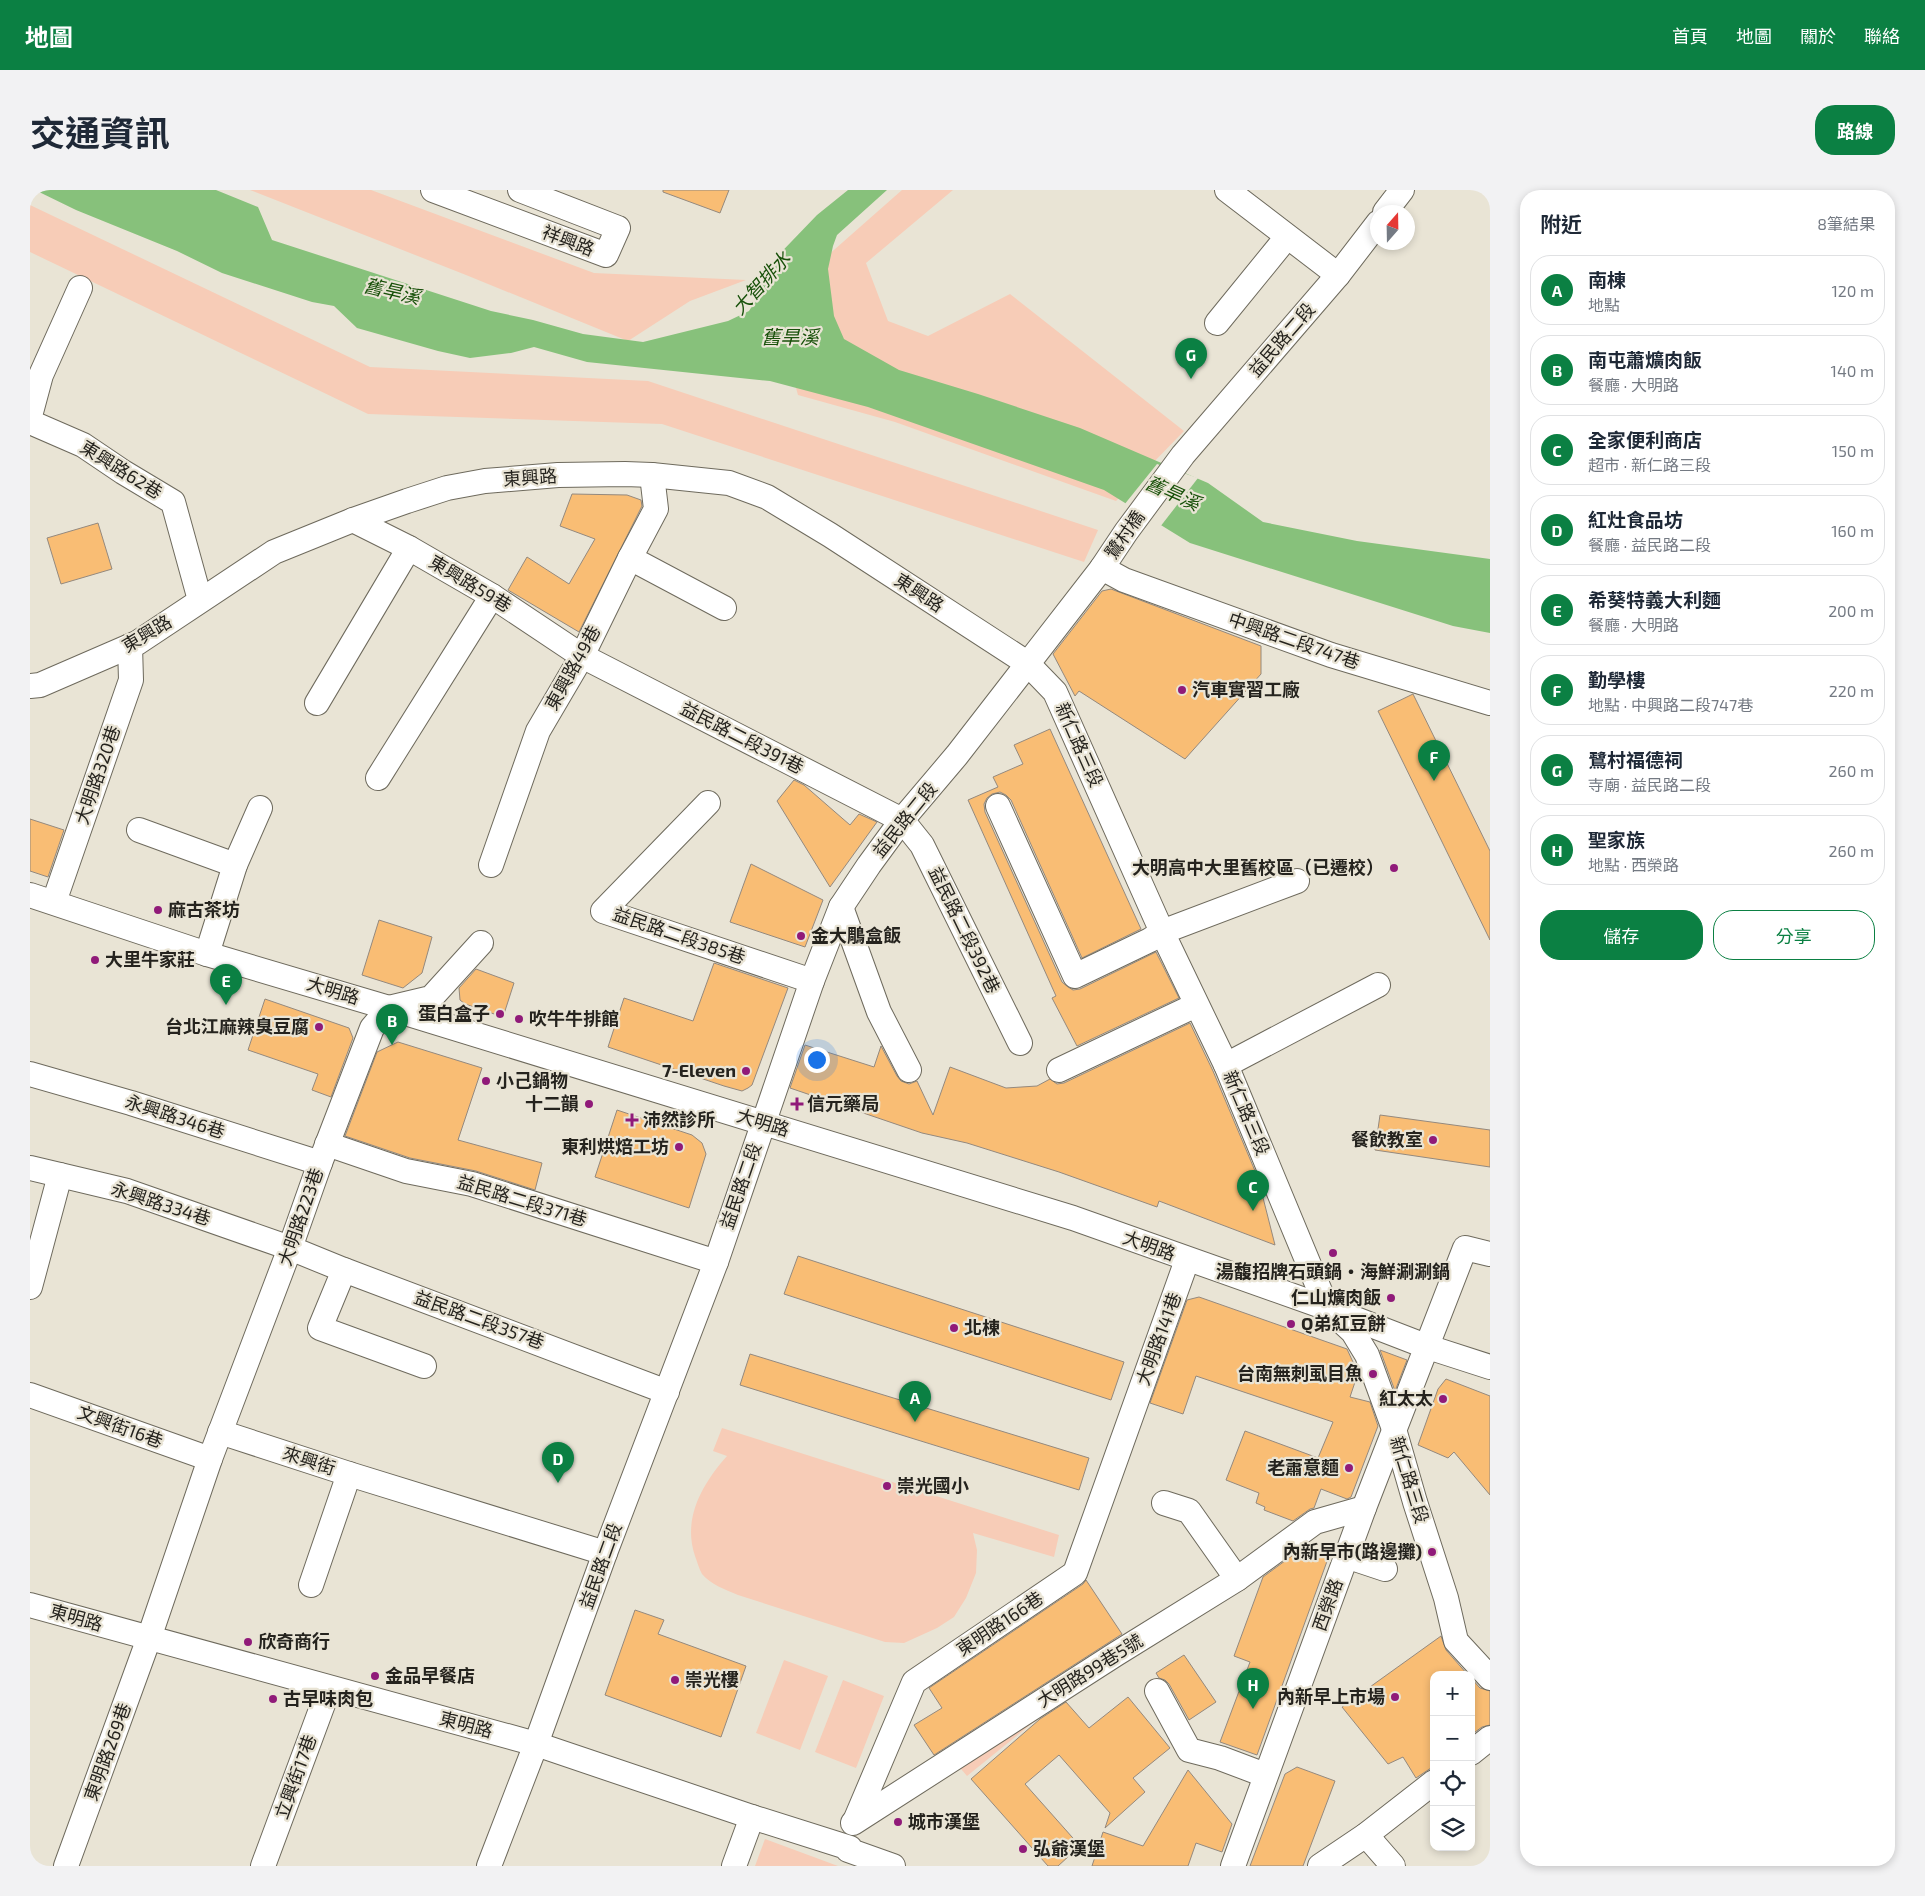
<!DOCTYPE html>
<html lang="zh-TW">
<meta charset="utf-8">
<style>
:root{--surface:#fff;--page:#f2f2f3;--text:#1f2937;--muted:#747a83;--line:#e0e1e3;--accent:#0b8043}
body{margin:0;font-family:"Exo 2","Noto Sans TC",sans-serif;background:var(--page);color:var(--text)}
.controls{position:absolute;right:15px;bottom:15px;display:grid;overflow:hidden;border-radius:10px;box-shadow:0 2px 8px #0003}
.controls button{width:45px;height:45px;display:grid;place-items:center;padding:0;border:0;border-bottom:1px solid var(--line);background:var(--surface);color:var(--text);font:25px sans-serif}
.compass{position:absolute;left:1340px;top:15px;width:45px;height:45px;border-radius:50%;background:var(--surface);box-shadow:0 2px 8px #0003;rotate:20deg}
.you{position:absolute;left:786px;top:869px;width:18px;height:18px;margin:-12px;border:4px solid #fff;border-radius:50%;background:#1a73e8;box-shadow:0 0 0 8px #1a73e833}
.badge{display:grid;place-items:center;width:32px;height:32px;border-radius:50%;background:var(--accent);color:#fff;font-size:16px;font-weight:700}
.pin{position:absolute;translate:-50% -41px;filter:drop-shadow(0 1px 2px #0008)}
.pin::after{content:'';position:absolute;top:26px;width:18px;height:15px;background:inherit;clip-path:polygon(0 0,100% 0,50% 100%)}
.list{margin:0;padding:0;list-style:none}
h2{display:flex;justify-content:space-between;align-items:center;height:65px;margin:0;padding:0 20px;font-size:21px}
h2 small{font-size:16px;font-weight:400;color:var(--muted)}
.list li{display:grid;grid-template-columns:32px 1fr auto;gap:15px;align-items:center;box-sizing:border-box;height:70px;margin:0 10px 10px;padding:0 10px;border:1px solid var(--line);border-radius:20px}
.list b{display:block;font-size:19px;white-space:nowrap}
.list p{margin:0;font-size:16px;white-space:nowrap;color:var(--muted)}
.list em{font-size:16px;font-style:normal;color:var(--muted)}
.actions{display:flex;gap:10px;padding:15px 20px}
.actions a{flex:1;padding:11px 0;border:1px solid var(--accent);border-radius:20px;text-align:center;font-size:18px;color:var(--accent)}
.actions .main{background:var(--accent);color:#fff}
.icon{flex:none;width:28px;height:28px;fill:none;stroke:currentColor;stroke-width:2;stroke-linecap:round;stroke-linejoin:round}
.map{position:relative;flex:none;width:1460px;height:1676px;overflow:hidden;border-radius:20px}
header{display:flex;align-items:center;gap:30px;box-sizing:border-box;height:70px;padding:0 25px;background:var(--accent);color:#fff}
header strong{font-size:24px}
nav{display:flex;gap:28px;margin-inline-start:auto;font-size:18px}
.intro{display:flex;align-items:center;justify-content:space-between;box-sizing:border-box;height:120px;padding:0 30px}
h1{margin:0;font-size:35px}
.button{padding:12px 22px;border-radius:20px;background:var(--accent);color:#fff;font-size:18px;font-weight:700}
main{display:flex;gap:30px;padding:0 30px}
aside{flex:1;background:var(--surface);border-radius:20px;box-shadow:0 2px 8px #0003}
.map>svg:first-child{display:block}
</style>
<header>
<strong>地圖</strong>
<nav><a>首頁</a><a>地圖</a><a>關於</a><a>聯絡</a></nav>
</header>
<div class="intro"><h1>交通資訊</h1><a class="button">路線</a></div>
<main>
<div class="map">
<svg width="1460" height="1676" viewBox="0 0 1460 1676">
<rect width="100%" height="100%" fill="#e9e4d5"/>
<g fill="#f7ccb7">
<polygon points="220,0 341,0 564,83 716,90 660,111 598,151 436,85"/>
<polygon points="872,0 923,0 836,73 858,131 898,146 980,104 1154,241 1086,311 865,232 768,205 748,133 796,67"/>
<polygon points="0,15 340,177 618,191 1068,340 1054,372 632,234 338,224 0,62"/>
<path d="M692,1238L1029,1345L1024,1367L943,1343L947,1360L946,1383L936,1408L924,1427L907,1438L874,1453L855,1452L708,1405C696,1400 680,1394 672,1384C669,1379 667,1371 665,1366C652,1328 673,1293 697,1266L683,1261Z"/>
<polygon points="754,1470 798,1486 770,1560 726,1543"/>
<polygon points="813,1490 854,1506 826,1578 785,1562"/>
<polygon points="1021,1518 937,1586 926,1573"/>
<polygon points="735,1649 808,1676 725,1676"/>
</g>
<polygon fill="#87c17b" points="5,0 186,0 228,17 242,50 461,121 503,130 553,144 613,152 698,131 719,121 731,102 736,78 787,25 818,0 857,0 807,45 803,56 798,79 804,126 814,149 869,180 948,204 1050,238 1178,293 1233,332 1327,351 1460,369 1460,443 1423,436 1160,353 1074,300 838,217 740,191 557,172 504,157 481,163 440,168 408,161 327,138 304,116 282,112 192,83 147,61 46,20"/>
<polygon fill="#e9e4d5" points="1127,274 1168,288 1130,337 1094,315"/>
<g fill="#f9bd74" stroke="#94897e">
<polygon points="633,0 699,0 690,23 633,2"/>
<polygon points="542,304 597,305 611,310 612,316 549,442 478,400 497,367 539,394 565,349 530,336"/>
<polygon points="68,333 82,379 31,394 17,348"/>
<polygon points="1081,399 1231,456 1231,484 1155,569 1049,501 1045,506 1023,464 1072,401"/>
<polygon points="1383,504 1460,661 1460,750 1348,521"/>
<polygon points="1020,539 1111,739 1052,768 981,610 976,605 970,602 962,604 957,608 954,614 955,622 1032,792 1038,797 1043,800 1050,799 1126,762 1149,808 1047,856 1022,808 1026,806 938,610 968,597 963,587 993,574 984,555"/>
<polygon points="764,590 774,595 820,635 829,624 847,632 800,697 747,611"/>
<polygon points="0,629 34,640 18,687 0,681"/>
<polygon points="721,674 793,710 775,757 700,732"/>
<polygon points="349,730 402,747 392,783 373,798 332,785"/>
<polygon points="684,773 758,798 722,895 718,898 712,901 694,896 578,857 594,808 663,831"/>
<polygon points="446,779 484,793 473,827 435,814 430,810 429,798"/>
<polygon points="235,809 319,838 323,848 301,907 282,900 288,884 218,860"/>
<polygon points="1160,833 1183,881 1228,988 1245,1055 1129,1011 1127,1017 1029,982 937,953 892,943 760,898 775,855 844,877 851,856 867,886 871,891 879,894 887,891 903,925 920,877 976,898 1007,896 1020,889 1027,894 1034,893"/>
<polygon points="368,852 452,878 428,950 512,973 505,1000 446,981 380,968 315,946 347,862"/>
<polygon points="587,920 662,945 672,953 676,964 659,1018 565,987"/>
<polygon points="1350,925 1460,940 1460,977 1345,960"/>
<polygon points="768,1066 1094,1172 1081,1210 754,1104"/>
<polygon points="1169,1107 1317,1159 1328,1183 1320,1207 1340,1212 1348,1236 1321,1307 1317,1309 1291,1299 1284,1318 1280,1319 1263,1331 1234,1320 1235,1317 1226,1313 1229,1303 1196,1290 1215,1241 1288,1268 1303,1232 1166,1186 1153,1224 1120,1213 1157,1110"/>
<polygon points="1350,1160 1377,1170 1365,1201"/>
<polygon points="720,1164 1059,1268 1049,1300 710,1195"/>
<polygon points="1416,1189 1460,1206 1460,1305 1424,1262 1418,1268 1388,1255 1408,1199"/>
<polygon points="1278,1354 1300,1363 1227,1565 1190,1552 1220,1472 1204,1466 1233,1387"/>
<polygon points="1056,1390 1092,1444 904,1565 884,1535 912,1518 899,1498 1053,1394"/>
<polygon points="605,1420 634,1430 628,1444 716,1476 691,1547 575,1505"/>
<polygon points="1411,1446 1416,1460 1438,1485 1404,1485 1404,1576 1386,1588 1373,1567 1358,1574 1312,1517"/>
<polygon points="1154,1465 1186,1512 1159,1530 1139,1494 1135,1490 1129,1488 1126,1483"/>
<polygon points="1441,1488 1450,1498 1460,1501 1460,1535 1452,1537 1441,1545"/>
<polygon points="1098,1507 1140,1558 1103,1588 1115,1602 1075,1638 1080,1623 1029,1565 995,1594 1050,1656 1028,1676 1018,1676 941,1589 1010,1529 1036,1512 1059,1538"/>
<polygon points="1267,1577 1305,1591 1273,1676 1220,1676 1255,1584"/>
<polygon points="1158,1580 1202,1634 1192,1662 1166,1653 1158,1676 1062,1676 1073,1642 1113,1656"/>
</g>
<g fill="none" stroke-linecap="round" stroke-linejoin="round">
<defs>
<g id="minor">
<polyline points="403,0 576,65 588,38 490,0"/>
<polyline points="1197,0 1308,85"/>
<polyline points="1355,22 1372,0"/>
<polyline points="1187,133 1257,47"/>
<polyline points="0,226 11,185 50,98"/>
<polyline points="0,232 53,255 93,282 143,312 170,410"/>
<polyline points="323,330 379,358 462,406 552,466 872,630 892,655 990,853"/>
<polyline points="600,368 694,418"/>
<polyline points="1072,378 1094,390 1301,465 1460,513"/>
<polyline points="0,496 10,495 107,453 244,362 323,330 377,311 417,298 455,291 528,285 595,284 622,285 699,293 737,307 800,345 997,473 1025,502 1132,742 1196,875 1297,1118 1323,1142 1337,1165 1364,1239 1385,1312 1416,1408 1426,1451 1460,1488"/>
<polyline points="287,513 379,358"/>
<polyline points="348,588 462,406"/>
<polyline points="678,613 573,721 782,791"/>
<polyline points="968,616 1045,786 1120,750 1132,742 1267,691"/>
<polyline points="109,640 205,675"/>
<polyline points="461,675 508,541 552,466 600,368 626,319 622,285"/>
<polyline points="0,705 177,764 359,818 1043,1028 1297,1118 1398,1157 1460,1177"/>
<polyline points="24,712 101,490 100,456"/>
<polyline points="811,717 849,822 879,880"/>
<polyline points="177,764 205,675 230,618"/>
<polyline points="1196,875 1348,795"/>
<polyline points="1029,880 1166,815"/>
<polyline points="0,884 101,913 290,973"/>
<polyline points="297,954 376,981 442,994 686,1072"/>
<polyline points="0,978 97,1001 260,1058 314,1080 637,1202"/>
<polyline points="314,1080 290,1138 394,1176"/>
<polyline points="0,1097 30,985"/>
<polyline points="0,1205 180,1269"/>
<polyline points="190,1242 319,1284 575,1363"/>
<polyline points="1134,1313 1159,1321 1207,1389"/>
<polyline points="1316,1366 1355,1379"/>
<polyline points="281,1395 319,1284"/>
<polyline points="0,1415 506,1554 722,1627 820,1658 818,1660 863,1676"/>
<polyline points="1127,1501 1159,1560 1190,1568 1235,1585"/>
<polyline points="1441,1563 1460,1548"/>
<polyline points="825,1631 884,1492 1045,1383 1157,1070"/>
<polyline points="823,1633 1086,1464 1207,1389 1285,1332 1334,1318"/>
<polyline points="1336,1645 1363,1676"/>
<polyline points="36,1676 119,1448 180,1269 260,1058 290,973 342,838 359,818 401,808 451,753"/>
<polyline points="233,1676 299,1498"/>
<polyline points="459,1676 506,1554 575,1363 686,1072 782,791 811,717 839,675 872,630 927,565 1072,378 1096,342 1153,265 1308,85 1348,33"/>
<polyline points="704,1676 722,1627"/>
<polyline points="1203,1676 1334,1318 1435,1058 1460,1064"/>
<polyline points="1290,1676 1336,1645 1404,1592"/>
</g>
</defs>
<use href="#minor" stroke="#6e6a5d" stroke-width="26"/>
<use href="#minor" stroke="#fff" stroke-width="24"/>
</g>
<g fill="#901a79" stroke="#e9e4d5" stroke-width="2">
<circle cx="1152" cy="500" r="5"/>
<circle cx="1364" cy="678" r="5"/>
<circle cx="128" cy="720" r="5"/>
<circle cx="771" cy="746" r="5"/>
<circle cx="65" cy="770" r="5"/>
<circle cx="470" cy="824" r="5"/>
<circle cx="489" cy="829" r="5"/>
<circle cx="289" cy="837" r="5"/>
<circle cx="716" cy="881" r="5"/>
<circle cx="456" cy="891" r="5"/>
<circle cx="559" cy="914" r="5"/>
<path d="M764.5 906.5h5v5h5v5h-5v5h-5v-5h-5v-5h5z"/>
<path d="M599.5 922.5h5v5h5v5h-5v5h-5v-5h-5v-5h5z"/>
<circle cx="1403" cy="950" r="5"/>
<circle cx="649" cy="957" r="5"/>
<circle cx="1303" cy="1063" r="5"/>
<circle cx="1361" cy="1108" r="5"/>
<circle cx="1261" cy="1134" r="5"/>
<circle cx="924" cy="1138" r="5"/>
<circle cx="1343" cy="1184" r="5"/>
<circle cx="1413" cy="1209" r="5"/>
<circle cx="1319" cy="1278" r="5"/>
<circle cx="857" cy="1296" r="5"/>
<circle cx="1402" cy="1362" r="5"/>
<circle cx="218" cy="1452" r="5"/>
<circle cx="345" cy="1486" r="5"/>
<circle cx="645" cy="1490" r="5"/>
<circle cx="1365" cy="1507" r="5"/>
<circle cx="243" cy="1509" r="5"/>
<circle cx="868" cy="1632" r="5"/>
<circle cx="993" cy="1659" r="5"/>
</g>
<g text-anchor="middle" stroke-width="4.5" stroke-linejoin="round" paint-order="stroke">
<g font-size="18" fill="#25231e" stroke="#e9e4d5">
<text transform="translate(538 51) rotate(21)" y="6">祥興路</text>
<text transform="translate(1252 150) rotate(-49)" y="6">益民路二段</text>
<text transform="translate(91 280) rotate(32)" y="6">東興路62巷</text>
<text transform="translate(500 288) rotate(-4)" y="6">東興路</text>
<text transform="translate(1095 345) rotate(-55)" y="6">鷺村橋</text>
<text transform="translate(440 394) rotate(31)" y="6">東興路59巷</text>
<text transform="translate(889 403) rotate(33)" y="6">東興路</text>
<text transform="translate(117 444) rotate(-31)" y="6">東興路</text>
<text transform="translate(1264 451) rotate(19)" y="6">中興路二段747巷</text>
<text transform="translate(543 478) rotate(-61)" y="6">東興路49巷</text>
<text transform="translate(712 548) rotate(27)" y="6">益民路二段391巷</text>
<text transform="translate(1049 555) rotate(66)" y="6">新仁路三段</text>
<text transform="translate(68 585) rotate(-71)" y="6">大明路320巷</text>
<text transform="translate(875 630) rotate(-51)" y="6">益民路二段</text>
<text transform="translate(934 740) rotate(64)" y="6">益民路二段392巷</text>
<text transform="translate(649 746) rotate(19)" y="6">益民路二段385巷</text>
<text transform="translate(303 801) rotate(17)" y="6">大明路</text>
<text transform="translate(1216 923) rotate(67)" y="6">新仁路三段</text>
<text transform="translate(145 927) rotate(18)" y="6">永興路346巷</text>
<text transform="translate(733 933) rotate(17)" y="6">大明路</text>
<text transform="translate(711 996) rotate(-71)" y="6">益民路二段</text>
<text transform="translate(492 1011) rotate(17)" y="6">益民路二段371巷</text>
<text transform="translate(131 1014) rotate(18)" y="6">永興路334巷</text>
<text transform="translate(271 1027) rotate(-71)" y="6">大明路223巷</text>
<text transform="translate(1119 1056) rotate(20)" y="6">大明路</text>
<text transform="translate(449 1130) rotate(20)" y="6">益民路二段357巷</text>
<text transform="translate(1129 1149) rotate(-70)" y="6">大明路141巷</text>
<text transform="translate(90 1237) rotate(20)" y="6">文興街16巷</text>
<text transform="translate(279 1271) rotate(18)" y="6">來興街</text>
<text transform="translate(1379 1290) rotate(73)" y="6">新仁路三段</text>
<text transform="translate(571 1376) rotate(-70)" y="6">益民路二段</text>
<text transform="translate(1298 1415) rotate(-70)" y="6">西榮路</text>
<text transform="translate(46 1428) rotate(16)" y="6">東明路</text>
<text transform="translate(970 1434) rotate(-34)" y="6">東明路166巷</text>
<text transform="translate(1060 1481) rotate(-32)" y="6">大明路99巷5號</text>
<text transform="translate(436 1535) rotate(15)" y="6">東明路</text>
<text transform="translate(78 1562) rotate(-70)" y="6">東明路269巷</text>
<text transform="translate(266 1587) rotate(-70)" y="6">立興街17巷</text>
</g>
<g font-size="18" font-weight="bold" fill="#25231e" stroke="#e9e4d5" text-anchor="start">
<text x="1162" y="506">汽車實習工廠</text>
<text x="1354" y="684" text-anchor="end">大明高中大里舊校區（已遷校）</text>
<text x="138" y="726">麻古茶坊</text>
<text x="781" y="752">金大鵰盒飯</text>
<text x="75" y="776">大里牛家莊</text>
<text x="460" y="830" text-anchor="end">蛋白盒子</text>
<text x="499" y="835">吹牛牛排館</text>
<text x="279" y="843" text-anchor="end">台北江麻辣臭豆腐</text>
<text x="706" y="887" text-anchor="end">7-Eleven</text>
<text x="466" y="897">小己鍋物</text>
<text x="549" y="920" text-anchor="end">十二韻</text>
<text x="777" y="920">信元藥局</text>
<text x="613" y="936">沛然診所</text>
<text x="1393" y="956" text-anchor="end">餐飲教室</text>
<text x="639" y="963" text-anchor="end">東利烘焙工坊</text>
<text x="1303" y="1088" text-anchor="middle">湯馥招牌石頭鍋‧海鮮涮涮鍋</text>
<text x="1351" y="1114" text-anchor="end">仁山爌肉飯</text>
<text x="1271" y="1140">Q弟紅豆餅</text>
<text x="934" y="1144">北棟</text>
<text x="1333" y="1190" text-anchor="end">台南無刺虱目魚</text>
<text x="1403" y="1215" text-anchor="end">紅太太</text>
<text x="1309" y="1284" text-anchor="end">老蕭意麵</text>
<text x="867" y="1302">崇光國小</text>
<text x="1392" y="1368" text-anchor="end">內新早市(路邊攤)</text>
<text x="228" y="1458">欣奇商行</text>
<text x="355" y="1492">金品早餐店</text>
<text x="655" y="1496">崇光樓</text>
<text x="1355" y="1513" text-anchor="end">內新早上市場</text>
<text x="253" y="1515">古早味肉包</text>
<text x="878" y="1638">城市漢堡</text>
<text x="1003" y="1665">弘爺漢堡</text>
</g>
<g font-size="19" font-style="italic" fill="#18510a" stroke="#e9e4d5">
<text transform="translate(731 93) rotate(-48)" y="7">大智排水</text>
<text transform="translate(362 101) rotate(13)" y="7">舊旱溪</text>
<text x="760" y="154">舊旱溪</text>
<text transform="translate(1143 303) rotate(24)" y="7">舊旱溪</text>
</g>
</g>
</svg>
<div class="controls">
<button>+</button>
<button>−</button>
<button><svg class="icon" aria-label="locate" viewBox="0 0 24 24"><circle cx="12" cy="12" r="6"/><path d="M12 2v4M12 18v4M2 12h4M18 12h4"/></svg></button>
<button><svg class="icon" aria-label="layers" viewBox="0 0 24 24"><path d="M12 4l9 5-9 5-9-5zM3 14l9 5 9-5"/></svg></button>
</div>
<svg class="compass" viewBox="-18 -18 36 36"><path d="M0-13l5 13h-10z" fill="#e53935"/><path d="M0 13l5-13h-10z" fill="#747a83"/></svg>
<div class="you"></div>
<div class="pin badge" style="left:885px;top:1232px">A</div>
<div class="pin badge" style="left:362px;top:855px">B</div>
<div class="pin badge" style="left:1223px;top:1021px">C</div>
<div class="pin badge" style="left:528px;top:1293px">D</div>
<div class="pin badge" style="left:196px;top:815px">E</div>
<div class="pin badge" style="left:1404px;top:591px">F</div>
<div class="pin badge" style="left:1161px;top:189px">G</div>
<div class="pin badge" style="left:1223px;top:1519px">H</div>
</div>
<aside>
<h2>附近<small>8筆結果</small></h2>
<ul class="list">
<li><span class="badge">A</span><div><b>南棟</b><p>地點</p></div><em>120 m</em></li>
<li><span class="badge">B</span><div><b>南屯蕭爌肉飯</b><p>餐廳 · 大明路</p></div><em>140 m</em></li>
<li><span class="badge">C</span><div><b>全家便利商店</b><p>超市 · 新仁路三段</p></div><em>150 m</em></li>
<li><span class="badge">D</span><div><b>紅灶食品坊</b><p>餐廳 · 益民路二段</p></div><em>160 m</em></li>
<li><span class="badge">E</span><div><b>希葵特義大利麵</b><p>餐廳 · 大明路</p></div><em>200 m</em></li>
<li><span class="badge">F</span><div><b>勤學樓</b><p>地點 · 中興路二段747巷</p></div><em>220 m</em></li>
<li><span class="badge">G</span><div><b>鷺村福德祠</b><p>寺廟 · 益民路二段</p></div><em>260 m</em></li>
<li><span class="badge">H</span><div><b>聖家族</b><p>地點 · 西榮路</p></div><em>260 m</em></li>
</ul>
<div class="actions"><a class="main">儲存</a><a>分享</a></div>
</aside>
</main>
